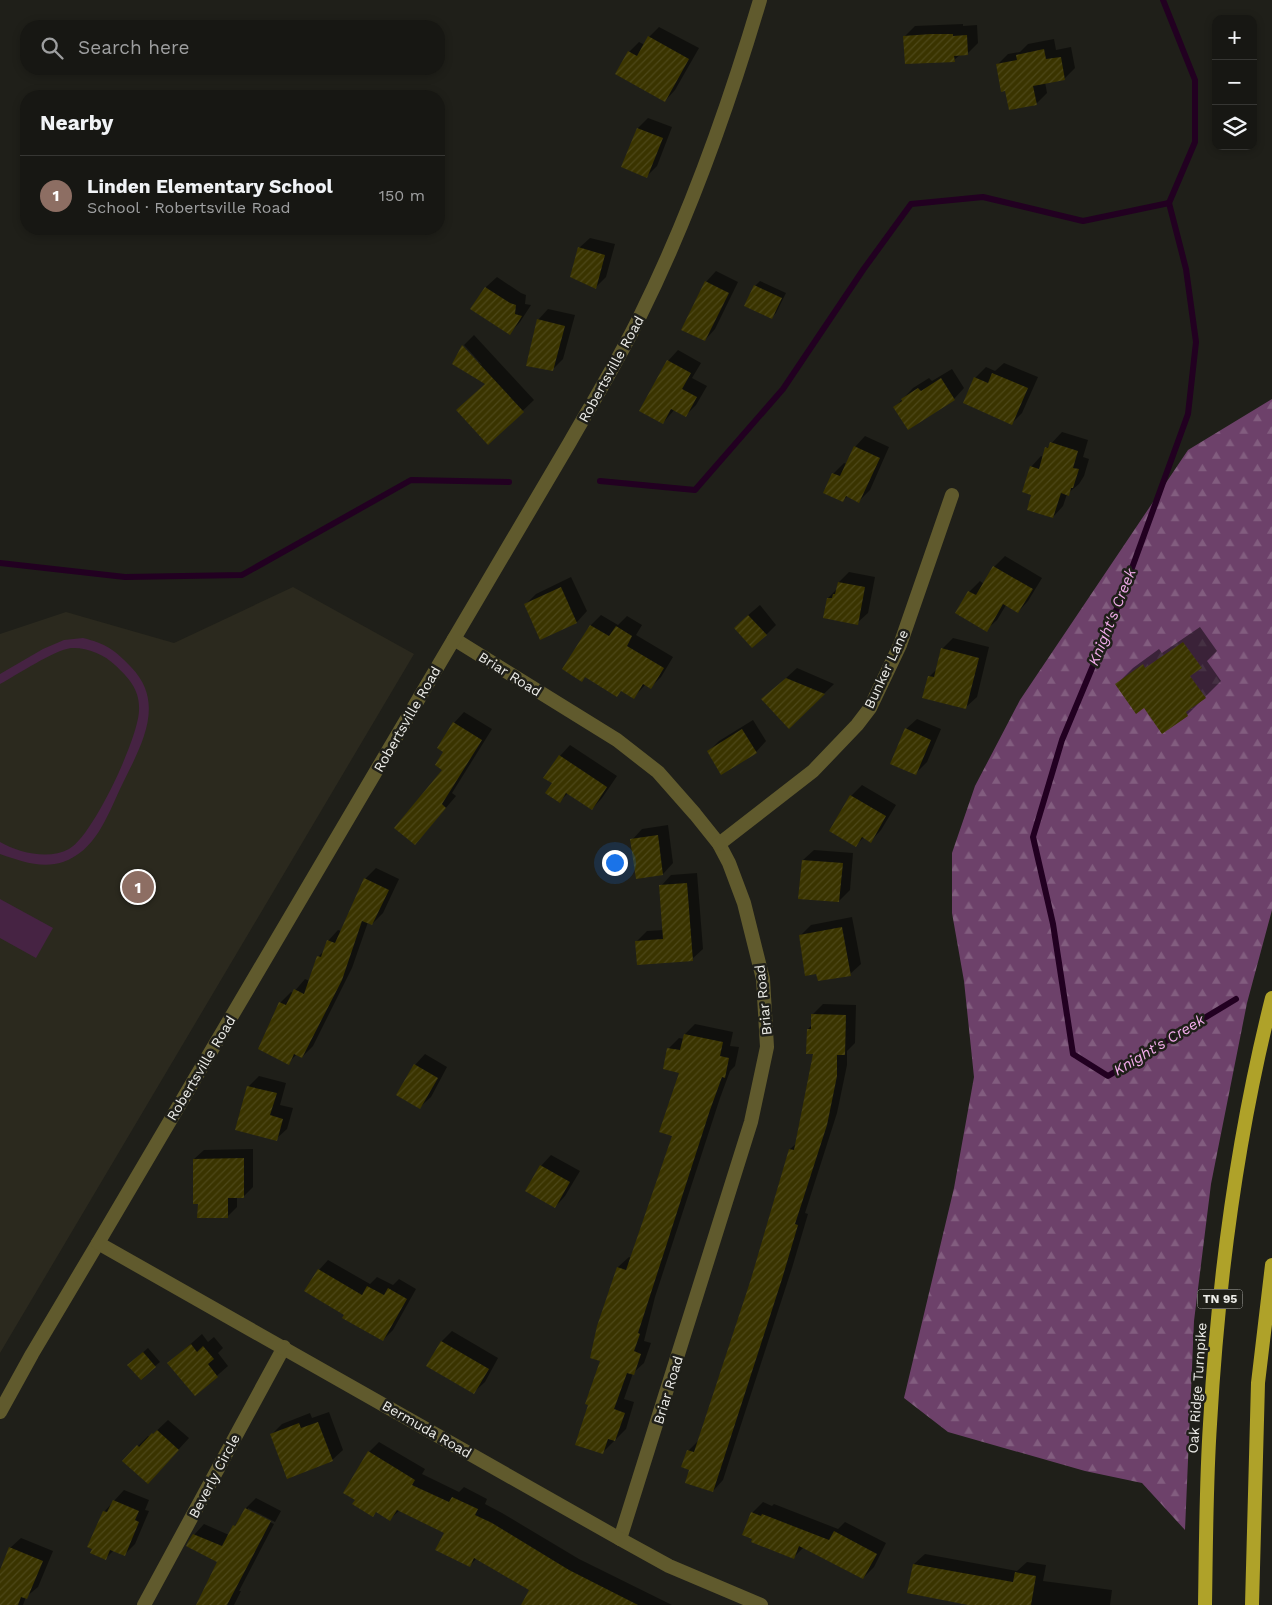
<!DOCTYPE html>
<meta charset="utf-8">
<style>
:root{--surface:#171713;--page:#242421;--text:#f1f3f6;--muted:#9e9fa0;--line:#363633;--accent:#8c9099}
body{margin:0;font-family:"Work Sans",sans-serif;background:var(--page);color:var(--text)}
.controls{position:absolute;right:15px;top:15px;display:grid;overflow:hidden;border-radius:10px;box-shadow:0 2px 8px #0003}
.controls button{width:45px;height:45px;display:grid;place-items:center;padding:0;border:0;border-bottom:1px solid var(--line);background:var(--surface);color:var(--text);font:25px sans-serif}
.you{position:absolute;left:614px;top:862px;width:18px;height:18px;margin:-12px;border:4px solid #fff;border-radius:50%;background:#1a73e8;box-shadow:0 0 0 8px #1a73e833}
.badge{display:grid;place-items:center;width:32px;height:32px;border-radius:50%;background:var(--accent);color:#fff;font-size:16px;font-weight:700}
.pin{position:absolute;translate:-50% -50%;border:2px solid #fff;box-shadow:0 1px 5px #0006}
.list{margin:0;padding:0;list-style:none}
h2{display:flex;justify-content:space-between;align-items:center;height:65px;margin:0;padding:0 20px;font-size:21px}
h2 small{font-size:16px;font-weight:400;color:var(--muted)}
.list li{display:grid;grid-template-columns:32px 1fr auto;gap:15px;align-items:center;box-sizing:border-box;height:80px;padding:0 20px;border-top:1px solid var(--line)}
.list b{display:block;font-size:19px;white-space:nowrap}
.list p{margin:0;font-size:16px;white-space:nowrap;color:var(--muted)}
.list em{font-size:16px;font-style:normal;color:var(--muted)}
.icon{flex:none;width:28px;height:28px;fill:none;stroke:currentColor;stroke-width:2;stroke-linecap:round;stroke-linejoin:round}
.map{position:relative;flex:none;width:1272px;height:1605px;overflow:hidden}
.search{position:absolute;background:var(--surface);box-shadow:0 2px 8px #0003;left:20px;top:20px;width:425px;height:55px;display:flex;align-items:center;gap:12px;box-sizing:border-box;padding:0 18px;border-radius:20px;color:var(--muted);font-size:19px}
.panel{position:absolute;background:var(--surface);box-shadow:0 2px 8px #0003;left:20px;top:90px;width:425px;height:145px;border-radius:20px}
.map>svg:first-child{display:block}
</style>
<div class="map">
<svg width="1272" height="1605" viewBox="0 0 1272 1605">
<defs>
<pattern id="forest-firs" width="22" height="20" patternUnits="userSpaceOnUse" patternTransform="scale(1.25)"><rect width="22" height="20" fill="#6d416a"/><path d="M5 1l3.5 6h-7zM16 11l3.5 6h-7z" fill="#825d7f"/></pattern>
<pattern id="building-hatch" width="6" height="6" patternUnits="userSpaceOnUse" patternTransform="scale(1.25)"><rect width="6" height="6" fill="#3a3400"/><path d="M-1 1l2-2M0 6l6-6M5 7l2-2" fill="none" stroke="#4d4819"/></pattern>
</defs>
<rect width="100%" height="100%" fill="#1f1f19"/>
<polygon fill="#2b291e" points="293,587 414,654 0,1353 0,634 66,612 174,643"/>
<g fill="#462343">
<path d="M83,638C106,644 114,649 131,667C168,705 139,749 120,789C107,817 95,851 63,862C42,869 20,861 0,854V842C19,853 49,860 69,849C93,836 139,737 139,710C140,690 129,678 115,665C104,654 86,647 71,648C54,650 17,675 0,684V674L43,649L64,640Z"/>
<polygon points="0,899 53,928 36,958 0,938"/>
</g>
<polygon fill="url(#forest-firs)" points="1272,399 1272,910 1247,1003 1211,1184 1194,1321 1185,1530 1142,1483 1085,1471 948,1432 904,1398 954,1188 974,1077 964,981 952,913 952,853 975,786 1020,700 1188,450"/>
<g fill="#0007">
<polygon points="963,24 963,26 977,25 978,43 967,54 960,55 954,60 905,36 915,26"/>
<polygon points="659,27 699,48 675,90 665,101 629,52 639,42 645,45 649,37"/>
<polygon points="1054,39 1056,50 1071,47 1075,68 1064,79 1045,82 1047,93 1036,104 1006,90 997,65 1008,54 1020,52 1028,44"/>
<polygon points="648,118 672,127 657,166 647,176 638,128"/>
<polygon points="590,238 615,244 606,277 595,288 579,248"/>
<polygon points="716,271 738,282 715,329 705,340 706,282"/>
<polygon points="497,277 521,293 526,295 525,304 531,305 520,322 510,333 472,309 486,287"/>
<polygon points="760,281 786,293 776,313 771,318 755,286"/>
<polygon points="548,309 575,315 563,359 552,370 538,320"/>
<polygon points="474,335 534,400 489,443 487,383 477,362 482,365 464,345"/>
<polygon points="678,350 701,363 692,378 707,386 696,405 686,415 675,409 663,423 668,361"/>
<polygon points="1004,363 1038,377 1022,413 1012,423 975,378 986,367 995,371"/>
<polygon points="952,369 964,388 954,399 895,407 913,388 929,378 932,381"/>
<polygon points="1062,432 1088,440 1083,457 1089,459 1084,476 1079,484 1067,494 1063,506 1053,517 1033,494 1031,467 1041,456 1044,457 1047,448"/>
<polygon points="865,436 889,447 870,490 859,501 848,496 843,500 833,474 844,463 847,464 855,447"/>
<polygon points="1005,556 1042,578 1028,601 1018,612 1006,605 997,620 986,630 957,613 969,592 980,581 984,584 994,567"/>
<polygon points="849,572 875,577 868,613 857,623 828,598 837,589 839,582"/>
<polygon points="571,577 587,611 577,622 541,638 525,605 536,594"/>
<polygon points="760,605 776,625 766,635 746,617"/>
<polygon points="601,615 618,625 627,616 642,625 636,635 673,657 661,677 651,687 646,684 634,697 622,690 617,695 590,626"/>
<polygon points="1200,627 1217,651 1207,661 1221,681 1187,715 1145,706 1117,684 1133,668 1159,649 1162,653"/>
<polygon points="953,638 989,647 977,697 966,707 929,677 938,668 942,649"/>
<polygon points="797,668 834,684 789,728 774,689"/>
<polygon points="464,712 492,729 452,793 456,796 415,844 444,769 444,751 454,723"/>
<polygon points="917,719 941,729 927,762 916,773 906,729"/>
<polygon points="753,720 766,741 756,752 708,752 719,741"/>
<polygon points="570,745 617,776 602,798 592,809 568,793 560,801 553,783 560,756"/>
<polygon points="862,785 896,805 881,830 871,841 864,837 856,845 831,830 851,796"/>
<polygon points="668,825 673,863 663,874 632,840 642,829"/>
<polygon points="814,850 853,853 850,890 839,901 803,860"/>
<polygon points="376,868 399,879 383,913 372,924 368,922 352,968 313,1046 302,1057 297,1054 288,1063 280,1003 291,992 293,993 305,979 310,981 318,957 324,951 328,941 338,930 341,931 365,879"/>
<polygon points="697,873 703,949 692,959 636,942 647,931 664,930 661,886 671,875"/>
<polygon points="852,917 861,964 850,974 801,935 811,925"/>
<polygon points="823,1004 856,1005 855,1043 847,1051 847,1065 837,1113 805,1213 808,1214 792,1268 723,1480 713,1491 691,1469 688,1451 699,1440 752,1279 790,1149 796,1144 815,1052 808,1029 812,1025 813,1014"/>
<polygon points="695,1024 733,1032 730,1046 739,1047 735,1066 730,1071 720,1098 655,1297 644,1341 651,1343 644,1363 633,1373 624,1399 634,1402 626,1429 603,1452 601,1360 618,1267 629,1257 632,1258 674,1135 681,1072 669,1048 679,1038 684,1039 685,1034"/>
<polygon points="425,1054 447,1067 431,1097 420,1107 415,1065"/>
<polygon points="259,1076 286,1083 280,1105 293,1108 287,1129 276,1139 237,1129 249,1086"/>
<polygon points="253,1149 253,1187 243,1197 237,1197 237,1207 227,1217 199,1203 194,1159 204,1150"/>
<polygon points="551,1155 580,1171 565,1196 555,1207 541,1166"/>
<polygon points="328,1260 370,1284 377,1277 393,1285 399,1279 416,1289 393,1330 383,1340 346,1315 319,1270"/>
<polygon points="452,1331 498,1358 485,1382 474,1392 428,1366 442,1341"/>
<polygon points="202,1334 208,1342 214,1337 223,1348 218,1353 228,1366 195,1395 169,1363"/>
<polygon points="148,1348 160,1362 155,1366 134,1360"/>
<polygon points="329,1412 343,1450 332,1460 272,1434 282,1424 310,1413 312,1418"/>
<polygon points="168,1420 189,1438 158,1472 138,1446 148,1436 150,1437"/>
<polygon points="379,1442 425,1469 422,1474 459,1492 464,1487 487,1499 485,1504 502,1513 579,1559 672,1605 528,1605 531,1590 477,1558 470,1565 445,1532 400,1510 390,1519 377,1511 373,1515 369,1452"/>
<polygon points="124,1490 149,1500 145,1510 149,1511 135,1544 125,1554 114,1550 106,1558 104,1512"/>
<polygon points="256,1498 281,1511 275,1522 248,1508 248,1511 274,1524 239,1591 241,1591 234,1605 198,1605 219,1561 194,1535 204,1524 229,1535 246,1508"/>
<polygon points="763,1502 772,1506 774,1504 838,1529 845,1522 886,1543 874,1567 863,1578 804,1547 794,1557 752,1513"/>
<polygon points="21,1538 53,1551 38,1587 26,1597 23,1605 0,1605 0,1573 10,1548"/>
<polygon points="925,1554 1017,1571 1027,1562 1046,1565 1043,1581 1112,1590 1110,1605 981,1605 914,1564"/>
</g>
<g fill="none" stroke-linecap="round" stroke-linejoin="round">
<g stroke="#220021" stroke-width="6">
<polyline points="1163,0 1195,80 1195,142 1169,203 1186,269 1196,342 1188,414 1120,601 1062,740 1033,837 1053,924 1073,1054 1108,1076 1236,999"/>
<polyline points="600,481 695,490 783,389 863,270 911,204 983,197 1083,221 1169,203"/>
<polyline points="0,563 125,577 242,575 411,480 509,482"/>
</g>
</g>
<g fill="url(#building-hatch)">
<polygon points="931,34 953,34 953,36 967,35 968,55 954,56 955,62 905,64 903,36"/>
<polygon points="648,36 689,59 665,102 615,74 628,51 637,56"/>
<polygon points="1044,49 1046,59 1061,57 1065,80 1033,86 1037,105 1009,110 1005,91 1001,92 996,64 1017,60 1016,55"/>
<polygon points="637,128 663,138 647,178 621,167"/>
<polygon points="578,247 605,255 596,289 570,277"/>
<polygon points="705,281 729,293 705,341 681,330"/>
<polygon points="754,285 782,298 772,319 744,306"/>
<polygon points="485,287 510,303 516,305 515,314 522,316 510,335 470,309"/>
<polygon points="537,319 565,326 553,371 526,366"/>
<polygon points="462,345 524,412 488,445 456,410 485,384 452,364"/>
<polygon points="667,360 691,373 682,389 697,397 686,417 671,409 663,424 639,411"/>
<polygon points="992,373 1028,388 1012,425 963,403 974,377 988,383"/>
<polygon points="941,378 955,400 908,430 893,407 902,401 901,399 918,388 921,391"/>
<polygon points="1050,442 1078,451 1073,468 1079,469 1073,488 1071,488 1069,496 1061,493 1053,518 1027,510 1031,495 1022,492 1030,466 1039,469 1045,447 1048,448"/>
<polygon points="854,446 880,458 859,503 846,496 843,502 823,493 832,473 840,476"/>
<polygon points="993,566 1033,589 1018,613 1003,604 987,632 955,613 968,591 976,595"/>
<polygon points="838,582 865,587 858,625 823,618 827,598 832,598 833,594 835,594"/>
<polygon points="561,587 577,623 540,640 524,604"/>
<polygon points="748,615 767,635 752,648 734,628"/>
<polygon points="590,625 609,636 616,626 632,636 627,646 664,668 651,689 643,684 634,699 621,691 617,697 585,677 582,682 562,669"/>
<polygon points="1183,642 1202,668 1190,676 1206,698 1186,712 1188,716 1162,734 1144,708 1136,714 1115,684 1143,664 1145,668"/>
<polygon points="941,648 979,658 966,709 922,698 928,676 934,677"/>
<polygon points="786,678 825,694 789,729 761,699"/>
<polygon points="453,722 482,740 442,804 446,808 415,845 394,828 442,770 435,765 443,752 437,748"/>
<polygon points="905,728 931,740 916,775 890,764"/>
<polygon points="742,729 757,753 721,775 707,751"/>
<polygon points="559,755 607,787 592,810 566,793 560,803 545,793 552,783 543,778"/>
<polygon points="850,795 886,816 871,843 862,837 856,847 829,831"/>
<polygon points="658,835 663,875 636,879 630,839"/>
<polygon points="802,860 843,863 839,902 798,899"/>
<polygon points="364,878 389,890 372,925 362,921 342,980 302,1058 294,1054 289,1065 258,1049 279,1002 286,1005 294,989 304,994 317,956 321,957 327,940 335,943"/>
<polygon points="687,883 693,961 637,965 635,941 663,939 659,885"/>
<polygon points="842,927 851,976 818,981 816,974 805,976 799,935"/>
<polygon points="811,1014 846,1015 845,1055 837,1055 837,1076 827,1125 795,1224 798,1225 782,1279 713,1492 685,1483 689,1470 681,1467 687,1450 694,1452 751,1279 789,1149 794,1150 813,1054 806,1054 807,1029 811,1029"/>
<polygon points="684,1034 723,1042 720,1056 729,1058 725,1078 722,1077 710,1110 638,1333 640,1334 634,1351 641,1354 634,1375 627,1373 614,1409 625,1413 615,1441 608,1439 603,1454 575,1445 588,1405 585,1404 600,1361 590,1358 597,1326 617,1267 626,1270 672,1136 659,1132 679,1073 663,1069 667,1048 680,1050"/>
<polygon points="414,1064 438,1078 420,1109 396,1095"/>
<polygon points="247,1086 277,1093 270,1115 283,1119 277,1141 235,1130"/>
<polygon points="244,1158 244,1198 228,1198 228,1218 197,1218 198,1204 193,1204 193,1159"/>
<polygon points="540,1165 570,1182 555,1208 525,1191"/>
<polygon points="318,1269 362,1295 367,1286 384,1295 388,1288 407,1299 383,1341 342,1318 344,1315 304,1291"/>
<polygon points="441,1341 489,1369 474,1394 426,1366"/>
<polygon points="191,1344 197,1352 203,1346 214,1359 208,1364 218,1377 195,1396 167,1363"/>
<polygon points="143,1352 156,1367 141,1380 127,1365"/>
<polygon points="318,1422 333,1461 287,1479 270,1434 299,1423 301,1428"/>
<polygon points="157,1430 179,1450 148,1484 122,1461 137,1445 139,1447 152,1433 153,1434"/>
<polygon points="368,1451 415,1480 412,1485 449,1502 452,1497 478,1509 475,1515 492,1523 569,1570 638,1605 521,1605 529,1590 474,1558 470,1567 435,1550 444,1533 397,1510 390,1521 376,1512 373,1517 352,1504 355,1500 343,1493"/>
<polygon points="113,1500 139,1511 135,1520 139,1522 125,1556 110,1550 106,1560 90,1553 92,1549 87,1547 103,1511 107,1512"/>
<polygon points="245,1508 271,1521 227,1605 196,1605 217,1562 186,1546 188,1542 193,1534 222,1546 233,1525 235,1526"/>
<polygon points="751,1512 761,1516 762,1514 829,1540 834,1531 877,1554 863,1579 799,1546 794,1559 751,1542 752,1539 742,1535"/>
<polygon points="9,1547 43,1561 27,1599 21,1597 18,1605 0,1605 0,1570"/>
<polygon points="913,1564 1013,1582 1015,1572 1036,1576 1031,1605 968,1605 907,1593"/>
</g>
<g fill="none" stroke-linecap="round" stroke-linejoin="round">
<g stroke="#605a2d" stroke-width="14">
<polyline points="454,639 617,740 658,772 695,814 719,844 729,863 744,903 763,979 767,1047 751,1122 620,1539"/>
<polyline points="719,844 813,771 857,725 870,708 900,645 952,495"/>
<polyline points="0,1412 32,1354 98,1243"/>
<polyline points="144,1605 284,1347"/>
</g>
<path stroke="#605a2d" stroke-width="14" d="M760,0C728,108 690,215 640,316C619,359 594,400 570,442L98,1243L620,1539L669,1566L761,1605"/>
<g stroke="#afa229" stroke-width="14">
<path d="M1205,1605C1206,1545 1206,1484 1210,1424C1218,1281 1237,1137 1272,998"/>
<polyline points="1252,1605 1258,1383 1272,1265"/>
</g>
</g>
<g text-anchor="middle" stroke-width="5" stroke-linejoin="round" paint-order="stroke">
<rect fill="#1f1f19" stroke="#aeaeaa" stroke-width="1" x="1197.5" y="1289.5" width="45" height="19" rx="4"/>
<g font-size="12" font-weight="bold" fill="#ecece8">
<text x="1220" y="1303">TN 95</text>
</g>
<g font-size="14" fill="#ecece8" stroke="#1f1f19">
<text transform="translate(611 369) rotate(-61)" y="5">Robertsville Road</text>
<text transform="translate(886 669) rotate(-65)" y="5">Bunker Lane</text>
<text transform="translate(510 674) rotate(32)" y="5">Briar Road</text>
<text transform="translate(407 719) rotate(-60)" y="5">Robertsville Road</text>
<text transform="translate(763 1000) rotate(-96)" y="5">Briar Road</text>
<text transform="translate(201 1068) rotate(-59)" y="5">Robertsville Road</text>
<text transform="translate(1197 1388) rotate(-86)" y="5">Oak Ridge Turnpike</text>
<text transform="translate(668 1390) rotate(-73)" y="5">Briar Road</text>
<text transform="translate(427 1429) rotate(30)" y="5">Bermuda Road</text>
<text transform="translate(214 1476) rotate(-62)" y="5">Beverly Circle</text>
</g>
<g font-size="15" font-style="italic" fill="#f2aceb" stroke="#1f1f19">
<text transform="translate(1112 617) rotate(-68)" y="5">Knight's Creek</text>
<text transform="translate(1159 1045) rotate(-31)" y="5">Knight's Creek</text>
</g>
</g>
</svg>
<div class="controls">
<button>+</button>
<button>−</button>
<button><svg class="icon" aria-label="layers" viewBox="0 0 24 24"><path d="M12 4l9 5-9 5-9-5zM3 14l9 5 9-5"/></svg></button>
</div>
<div class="you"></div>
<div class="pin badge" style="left:138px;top:887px;background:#8d6e63">1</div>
<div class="search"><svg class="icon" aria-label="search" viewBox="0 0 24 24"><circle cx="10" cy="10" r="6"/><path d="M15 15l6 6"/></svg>Search here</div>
<section class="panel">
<h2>Nearby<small></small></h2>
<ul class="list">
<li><span class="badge" style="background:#8d6e63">1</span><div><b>Linden Elementary School</b><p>School · Robertsville Road</p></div><em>150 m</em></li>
</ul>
</section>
</div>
